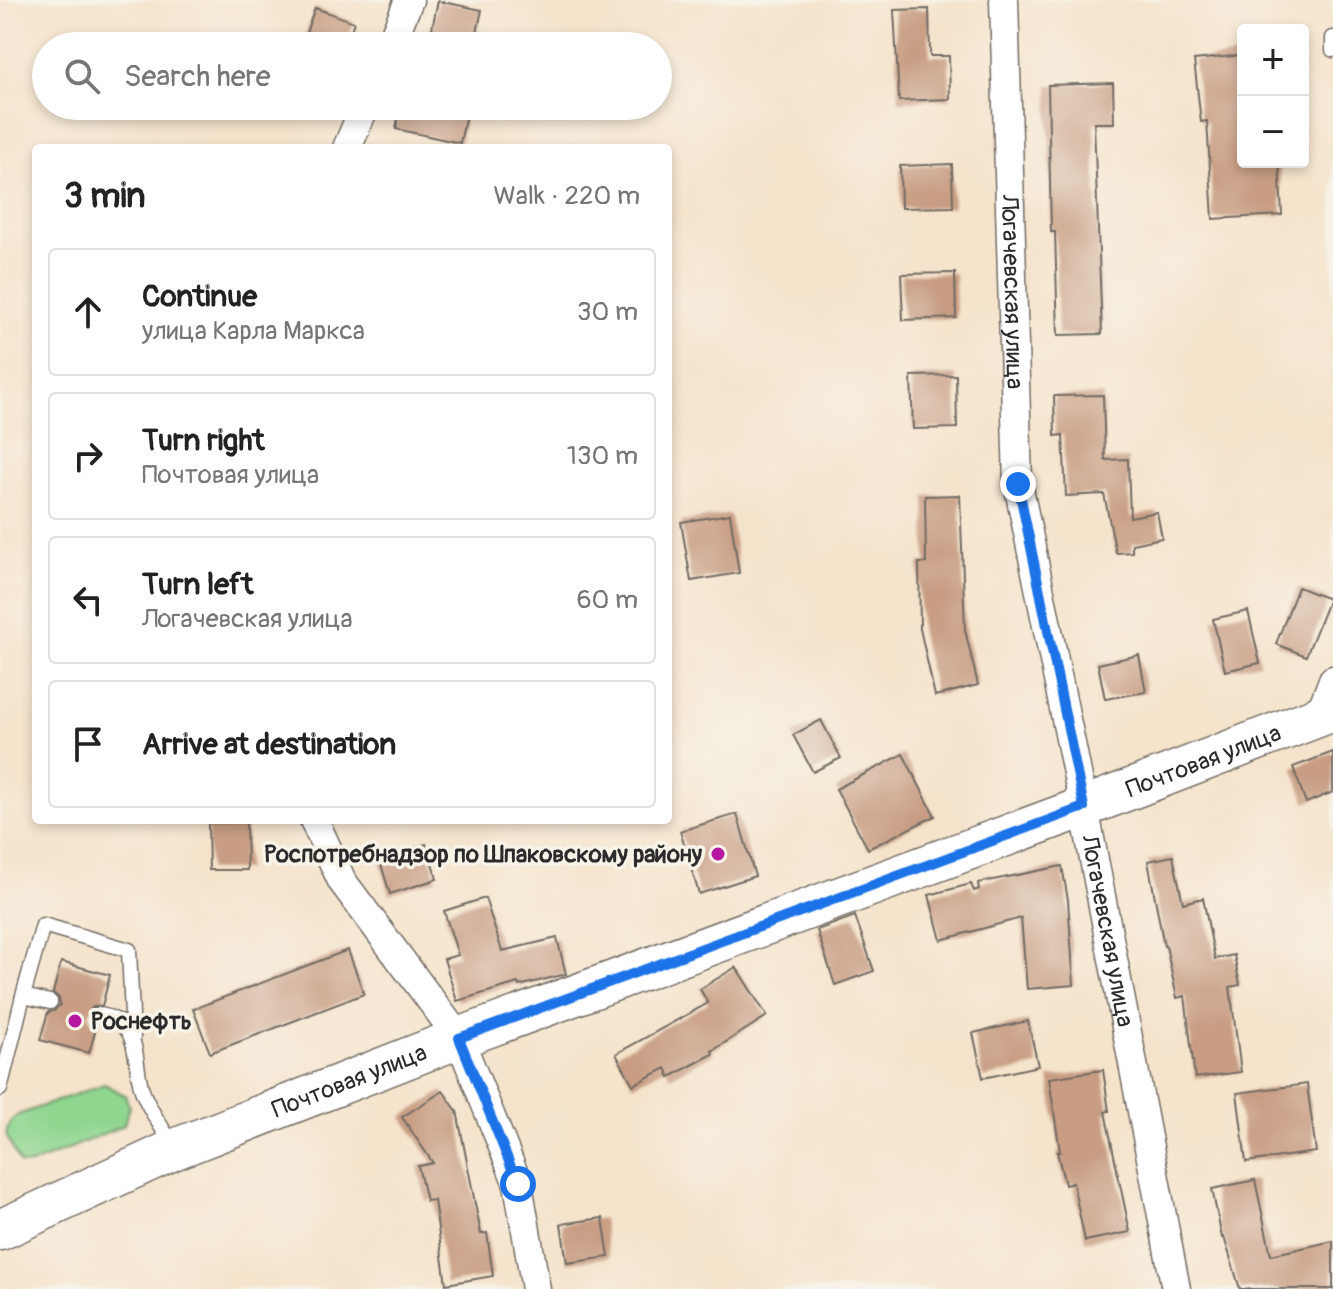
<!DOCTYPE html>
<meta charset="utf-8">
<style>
:root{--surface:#fff;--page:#f2f2f2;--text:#222;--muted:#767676;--line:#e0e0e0}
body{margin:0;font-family:Pangolin,sans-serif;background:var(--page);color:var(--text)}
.controls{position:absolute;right:24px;top:24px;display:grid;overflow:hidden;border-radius:8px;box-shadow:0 4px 12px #0003}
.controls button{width:72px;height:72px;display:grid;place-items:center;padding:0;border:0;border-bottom:2px solid var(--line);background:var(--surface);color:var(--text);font:40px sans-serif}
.stop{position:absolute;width:24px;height:24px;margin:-18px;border:6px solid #1a73e8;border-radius:50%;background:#fff}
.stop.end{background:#1a73e8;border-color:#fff;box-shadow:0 2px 8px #0008}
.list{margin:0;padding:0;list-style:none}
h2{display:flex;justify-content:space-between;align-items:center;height:104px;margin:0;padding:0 32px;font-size:34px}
h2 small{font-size:26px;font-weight:400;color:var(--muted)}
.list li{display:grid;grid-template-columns:52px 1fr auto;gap:24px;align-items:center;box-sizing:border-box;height:128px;margin:0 16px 16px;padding:0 16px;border:2px solid var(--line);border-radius:8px}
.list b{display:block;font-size:30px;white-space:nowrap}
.list p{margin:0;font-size:26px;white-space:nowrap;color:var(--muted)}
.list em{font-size:26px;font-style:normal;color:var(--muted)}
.icon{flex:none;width:44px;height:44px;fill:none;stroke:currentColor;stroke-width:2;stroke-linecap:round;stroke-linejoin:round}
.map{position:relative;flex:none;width:1333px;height:1289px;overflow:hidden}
.search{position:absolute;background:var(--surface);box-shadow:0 4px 12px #0003;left:32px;top:32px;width:640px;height:88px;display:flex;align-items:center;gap:20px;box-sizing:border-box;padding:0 28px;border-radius:44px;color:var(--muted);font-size:30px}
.panel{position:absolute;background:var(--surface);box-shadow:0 4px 12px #0003;left:32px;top:144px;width:640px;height:680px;border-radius:8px}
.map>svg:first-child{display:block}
</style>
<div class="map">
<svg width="1333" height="1289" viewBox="0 0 1333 1289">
<rect width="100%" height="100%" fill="#f7f3e8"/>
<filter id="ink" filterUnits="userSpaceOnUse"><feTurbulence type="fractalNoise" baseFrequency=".0125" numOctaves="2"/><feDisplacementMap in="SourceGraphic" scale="16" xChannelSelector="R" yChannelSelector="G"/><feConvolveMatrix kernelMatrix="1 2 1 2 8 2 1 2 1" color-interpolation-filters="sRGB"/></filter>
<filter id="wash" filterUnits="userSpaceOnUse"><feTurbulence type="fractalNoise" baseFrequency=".006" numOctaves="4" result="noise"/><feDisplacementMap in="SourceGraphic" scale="32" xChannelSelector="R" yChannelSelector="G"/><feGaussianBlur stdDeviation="1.8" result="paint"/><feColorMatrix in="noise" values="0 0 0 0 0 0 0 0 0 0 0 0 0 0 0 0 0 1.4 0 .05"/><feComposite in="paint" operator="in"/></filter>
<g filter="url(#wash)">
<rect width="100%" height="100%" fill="#f5e3cb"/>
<polygon fill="#8fd68f" stroke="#5d805d" stroke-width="2" points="104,1084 125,1095 129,1106 124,1125 31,1165 20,1164 6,1135 10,1122 18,1115"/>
<g id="blocks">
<g fill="#c89d83">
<polygon points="438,1 482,10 474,46 430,37"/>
<polygon points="315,8 354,22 345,46 301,46"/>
<polygon points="929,9 930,56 949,56 950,99 899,101 894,10"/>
<polygon points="1243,55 1243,162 1279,162 1282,215 1213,219 1207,121 1201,122 1194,60"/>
<polygon points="1113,83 1114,123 1094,123 1102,334 1058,335 1055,232 1051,232 1048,85"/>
<polygon points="400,106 468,106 460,143 396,129"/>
<polygon points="952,164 953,207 901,208 900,166"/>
<polygon points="955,273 956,318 903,320 901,274"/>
<polygon points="956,375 957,428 913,429 911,376"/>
<polygon points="1103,395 1105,460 1128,459 1130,517 1157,512 1162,538 1132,544 1132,552 1116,553 1104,494 1066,496 1063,435 1055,436 1054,396"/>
<polygon points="960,495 965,630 978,685 935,696 920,629 919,563 926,563 925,496"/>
<polygon points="730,514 739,573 691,581 681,522"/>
<polygon points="1298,587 1329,599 1306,656 1276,644"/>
<polygon points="1248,611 1260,663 1225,671 1213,619"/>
<polygon points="1139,655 1146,692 1105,699 1098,664"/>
<polygon points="821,720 841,758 813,772 793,735"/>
<polygon points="1333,752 1333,792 1306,803 1293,767"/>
<polygon points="903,754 935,816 868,849 836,789"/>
<polygon points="737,814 755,876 699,894 680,831"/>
<polygon points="246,822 247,870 209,870 208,823"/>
<polygon points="426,844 437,879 390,894 379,858"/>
<polygon points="1173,856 1183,903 1203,898 1215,959 1234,955 1240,985 1230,987 1241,1072 1195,1078 1185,996 1177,998 1166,946 1164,946 1148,861"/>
<polygon points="1062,866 1068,900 1074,985 1027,989 1021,918 941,940 929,895 971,884 974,891 979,889 978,883"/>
<polygon points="485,898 502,951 557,938 566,974 519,986 518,983 457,1001 444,959 458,955 444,911"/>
<polygon points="855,916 874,971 835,985 817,930"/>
<polygon points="348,950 364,994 210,1053 193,1009"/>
<polygon points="61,962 110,975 102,1006 93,1007 89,1013 91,1021 97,1025 89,1053 40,1040 48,1012 54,1011 60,1005 59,998 53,993"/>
<polygon points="736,967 767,1016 712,1051 713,1054 670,1077 666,1068 633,1085 616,1054 708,1003 700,989"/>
<polygon points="1028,1021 1038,1066 983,1078 973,1033"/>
<polygon points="1103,1070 1109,1111 1105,1112 1130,1232 1085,1241 1073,1183 1065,1185 1057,1152 1060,1152 1049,1078"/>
<polygon points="1307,1084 1316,1152 1246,1162 1237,1093"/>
<polygon points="443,1091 457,1111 481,1234 487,1233 493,1276 446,1284 434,1200 426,1201 418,1166 433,1163 402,1117"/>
<polygon points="1255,1180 1271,1255 1333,1241 1333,1289 1240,1289 1224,1237 1222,1238 1212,1189"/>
<polygon points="603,1218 609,1257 567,1263 561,1224"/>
</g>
</g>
</g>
<g filter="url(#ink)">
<use href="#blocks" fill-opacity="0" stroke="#726b63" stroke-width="2"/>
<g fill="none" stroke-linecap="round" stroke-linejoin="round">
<defs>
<g id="lane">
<polyline points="1333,38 1333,50"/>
<polyline points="23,996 43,925 129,950 133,1037"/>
<path d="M99,1015C143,1022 132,1058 142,1090C148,1109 163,1128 173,1146"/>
<polyline points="0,1089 23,996 50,1002"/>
</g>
<g id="street">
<path id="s1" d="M1004,0L1018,484L1084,807L1176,1289"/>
<polyline points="390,46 409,0"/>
<polyline points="347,148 365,106"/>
<polyline points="1319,716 1333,680"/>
<polyline points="314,820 342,881 459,1038 518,1184 536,1289"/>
</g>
<g id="secondary">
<path id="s2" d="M0,1230L175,1149L459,1038L1084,807L1333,711"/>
</g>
</defs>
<use href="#lane" stroke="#726b63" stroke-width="17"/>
<use href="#street" stroke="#726b63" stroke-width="31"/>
<use href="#secondary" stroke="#726b63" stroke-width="43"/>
<use href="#lane" stroke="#fff" stroke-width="14"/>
<use href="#street" stroke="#fff" stroke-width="28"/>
<use href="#secondary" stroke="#fff" stroke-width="40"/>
</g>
</g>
<g fill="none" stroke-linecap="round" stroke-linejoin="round" filter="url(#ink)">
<polyline stroke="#1a73e8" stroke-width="10" points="518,1184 459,1038 1084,807 1018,484"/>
</g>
<g fill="#b5179e" stroke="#f7f3e8" stroke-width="3">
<circle cx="718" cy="854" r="8"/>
<circle cx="75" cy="1021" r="8"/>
</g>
<g text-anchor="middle" stroke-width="7" stroke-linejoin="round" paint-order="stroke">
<g font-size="24" fill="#2b2b2b" stroke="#f7f3e8">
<text dy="8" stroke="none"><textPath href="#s1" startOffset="292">Логачевская улица</textPath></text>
<text dy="8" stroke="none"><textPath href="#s2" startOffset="1292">Почтовая улица</textPath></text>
<text dy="8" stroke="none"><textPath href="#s1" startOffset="940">Логачевская улица</textPath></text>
<text dy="8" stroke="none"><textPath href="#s2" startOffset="380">Почтовая улица</textPath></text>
</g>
<g font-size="24" font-weight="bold" fill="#2b2b2b" stroke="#f7f3e8" text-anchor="end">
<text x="702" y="862">Роспотребнадзор по Шпаковскому району</text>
<text x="91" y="1029" text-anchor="start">Роснефть</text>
</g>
</g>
</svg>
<div class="controls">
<button>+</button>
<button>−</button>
</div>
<div class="stop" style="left:518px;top:1184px"></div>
<div class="stop end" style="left:1018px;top:484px"></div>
<div class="search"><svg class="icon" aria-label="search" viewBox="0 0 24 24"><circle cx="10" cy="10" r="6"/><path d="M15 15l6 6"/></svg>Search here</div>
<section class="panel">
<h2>3 min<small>Walk · 220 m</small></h2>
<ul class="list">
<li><svg class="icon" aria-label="ahead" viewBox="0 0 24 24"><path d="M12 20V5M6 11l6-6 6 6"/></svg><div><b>Continue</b><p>улица Карла Маркса</p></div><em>30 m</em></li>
<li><svg class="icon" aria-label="right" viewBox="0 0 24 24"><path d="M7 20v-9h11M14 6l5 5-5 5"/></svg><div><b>Turn right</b><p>Почтовая улица</p></div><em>130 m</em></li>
<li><svg class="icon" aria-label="left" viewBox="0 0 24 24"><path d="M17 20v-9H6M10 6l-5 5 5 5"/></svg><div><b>Turn left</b><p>Логачевская улица</p></div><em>60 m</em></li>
<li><svg class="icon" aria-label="arrive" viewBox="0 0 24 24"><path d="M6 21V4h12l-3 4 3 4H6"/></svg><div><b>Arrive at destination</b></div></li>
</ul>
</section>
</div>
